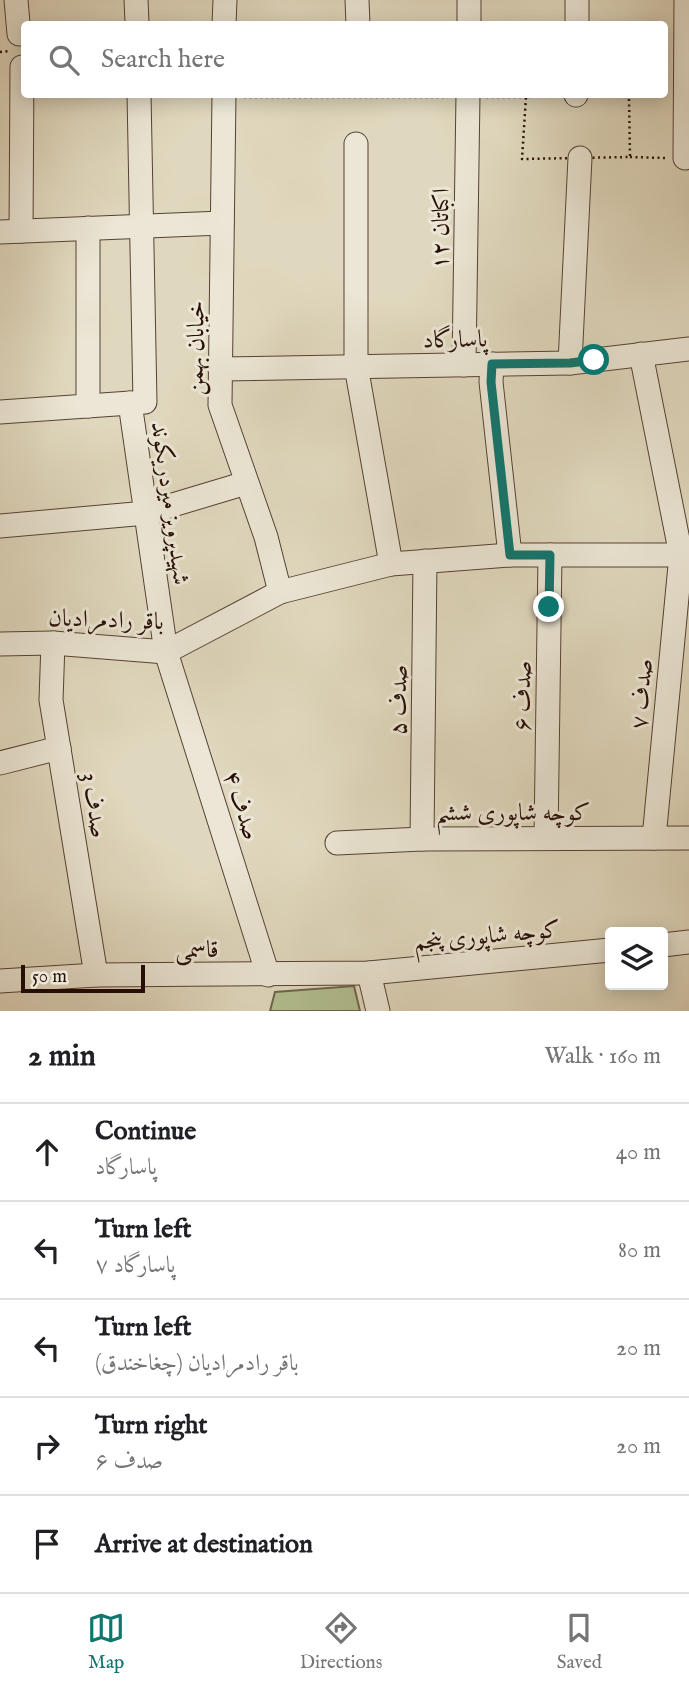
<!DOCTYPE html>
<meta charset="utf-8">
<style>
:root{--surface:#fff;--page:#f2f2f2;--text:#202124;--muted:#757577;--line:#e0e0e0;--accent:#0f766e}
body{margin:0;font-family:"IM FELL English",Amiri,serif;background:var(--page);color:var(--text)}
.controls{position:absolute;right:21px;bottom:21px;display:grid;overflow:hidden;border-radius:7px;box-shadow:0 4px 18px #0003}
.controls button{width:63px;height:63px;display:grid;place-items:center;padding:0;border:0;border-bottom:2px solid var(--line);background:var(--surface);color:var(--text);font:35px sans-serif}
.scale{position:absolute;left:21px;bottom:18px;width:124px;box-sizing:border-box;padding-left:7px;border:4px solid #280f06;border-top:0;font-size:19px;line-height:24px;white-space:nowrap;color:#280f06;-webkit-text-stroke:5px #ebe6d5;paint-order:stroke}
.stop{position:absolute;width:21px;height:21px;margin:-16px;border:5px solid #0f766e;border-radius:50%;background:#fff}
.stop.end{background:#0f766e;border-color:#fff;box-shadow:0 2px 7px #0008}
.list{margin:0;padding:0;list-style:none}
h2{display:flex;justify-content:space-between;align-items:center;height:91px;margin:0;padding:0 28px;font-size:30px}
h2 small{font-size:23px;font-weight:400;color:var(--muted)}
.list li{display:grid;grid-template-columns:46px 1fr auto;gap:21px;align-items:center;box-sizing:border-box;height:98px;padding:0 28px;border-top:2px solid var(--line)}
.list b{display:block;font-size:26px;white-space:nowrap}
.list p{margin:0;font-size:23px;white-space:nowrap;color:var(--muted)}
.list em{font-size:23px;font-style:normal;color:var(--muted)}
.icon{flex:none;width:38px;height:38px;fill:none;stroke:currentColor;stroke-width:2;stroke-linecap:round;stroke-linejoin:round}
.map{position:relative;flex:none;width:689px;height:1011px;overflow:hidden}
.search{position:absolute;background:var(--surface);box-shadow:0 4px 18px #0003;left:21px;right:21px;top:21px;height:77px;display:flex;align-items:center;gap:18px;box-sizing:border-box;padding:0 24px;border-radius:7px;color:var(--muted);font-size:26px}
.sheet{height:581px;background:var(--surface)}
nav{display:flex;justify-content:space-around;align-items:center;box-sizing:border-box;height:98px;border-top:2px solid var(--line);background:var(--surface);font-size:19px;color:var(--muted)}
nav a{display:grid;justify-items:center;gap:4px}
nav .on{color:var(--accent)}
.map>svg:first-child{display:block}
</style>
<div class="map">
<svg width="689" height="1011" viewBox="0 0 689 1011">
<rect width="100%" height="100%" fill="#e0d8be"/>
<filter id="stains"><feTurbulence type="fractalNoise" baseFrequency=".00286" numOctaves="4"/><feColorMatrix values="0 0 0 0 .2 0 0 0 0 .09 0 0 0 0 .02 0 0 0 .5 -.17"/></filter>
<radialGradient id="worn" r=".72"><stop offset=".6" stop-color="#630" stop-opacity="0"/><stop offset="1" stop-color="#630" stop-opacity=".3"/></radialGradient>
<polygon fill="#b2bf91" stroke="#6d674c" stroke-width="2" points="354,986 360,1011 270,1011 275,992"/>
<g fill="none" stroke-linecap="round" stroke-linejoin="round">
<defs>
<g id="minor">
<polyline points="16,0 19,34"/>
<polyline points="136,0 137,22"/>
<polyline points="357,0 358,24"/>
<polyline points="224,24 225,0"/>
<polyline points="469,24 469,0"/>
<polyline points="577,24 577,0"/>
<polyline points="224,94 220,405 266,537 280,592"/>
<polyline points="576,95 576,94"/>
<polyline points="356,144 356,366 391,564"/>
<polyline points="685,158 686,0"/>
<polyline points="21,231 22,67"/>
<polyline points="0,232 222,223"/>
<polyline points="641,354 681,555 654,838"/>
<polyline points="570,363 580,158"/>
<polyline points="492,364 491,382 510,555"/>
<polyline points="464,365 468,94"/>
<polyline points="220,369 570,363 689,349"/>
<polyline points="130,403 166,652 268,975"/>
<polyline points="88,406 88,228"/>
<polyline points="0,412 145,402 139,94"/>
<polyline points="0,526 146,513 246,483"/>
<polyline points="53,643 51,700 96,975"/>
<polyline points="0,644 53,643 166,652 280,592 391,564 510,555 689,555"/>
<polyline points="0,763 59,748"/>
<polyline points="546,838 550,555"/>
<polyline points="422,839 425,561"/>
<polyline points="337,843 422,839 689,838"/>
<polyline points="663,945 689,942"/>
<polyline points="369,973 378,1011"/>
<polyline points="0,981 96,975 369,973 610,950"/>
</g>
</defs>
<use href="#minor" stroke="#564134" stroke-width="25"/>
<g stroke="#280f06" stroke-width="2.5" stroke-dasharray="2 3.5" stroke-linecap="butt">
<polyline points="0,52 11,51"/>
<polygon points="576,95 629,97 630,157 522,159 526,97"/>
<polyline points="244,97 448,97"/>
<polyline points="486,97 525,97"/>
<polyline points="630,157 665,158"/>
</g>
<use href="#minor" stroke="#ebe6d5" stroke-width="23"/>
</g>
<g fill="none" stroke-linecap="round" stroke-linejoin="round">
<polyline stroke="#0f766e" stroke-width="9" points="549,607 550,555 510,555 491,382 492,364 570,363 594,360"/>
</g>
<g text-anchor="middle" stroke-width="6" stroke-linejoin="round" paint-order="stroke">
<g font-size="24" fill="#280f06" stroke="#ebe6d5">
<text transform="translate(440 229) rotate(-89)" y="8">اکباتان ۱۲</text>
<text transform="translate(455 339) rotate(-1)" y="8">پاسارگاد</text>
<text transform="translate(195 348) rotate(-89)" y="8">خیابان بهمن</text>
<text transform="translate(171 503) rotate(82)" y="8">شهیدپرویز میردریکوند</text>
<text transform="translate(106 619) rotate(2)" y="8">باقر رادمرادیان</text>
<text transform="translate(641 694) rotate(-85)" y="8">صدف ۷</text>
<text transform="translate(522 696) rotate(-89)" y="8">صدف ۶</text>
<text transform="translate(398 700) rotate(-89)" y="8">صدف ۵</text>
<text transform="translate(95 805) rotate(81)" y="8">صدف 3</text>
<text transform="translate(242 805) rotate(72)" y="8">صدف ۴</text>
<text x="513" y="820">کوچه شاپوری ششم</text>
<text transform="translate(487 935) rotate(-5)" y="8">کوچه شاپوری پنجم</text>
<text x="197" y="957">قاسمی</text>
</g>
</g>
<rect width="100%" height="100%" filter="url(#stains)"/>
<rect width="100%" height="100%" fill="url(#worn)"/>
</svg>
<div class="controls">
<button><svg class="icon" aria-label="layers" viewBox="0 0 24 24"><path d="M12 4l9 5-9 5-9-5zM3 14l9 5 9-5"/></svg></button>
</div>
<div class="scale">50 m</div>
<div class="stop" style="left:594px;top:360px"></div>
<div class="stop end" style="left:549px;top:607px"></div>
<div class="search"><svg class="icon" aria-label="search" viewBox="0 0 24 24"><circle cx="10" cy="10" r="6"/><path d="M15 15l6 6"/></svg>Search here</div>
</div>
<section class="sheet">
<h2>2 min<small>Walk · 160 m</small></h2>
<ul class="list">
<li><svg class="icon" aria-label="ahead" viewBox="0 0 24 24"><path d="M12 20V5M6 11l6-6 6 6"/></svg><div><b>Continue</b><p>پاسارگاد</p></div><em>40 m</em></li>
<li><svg class="icon" aria-label="left" viewBox="0 0 24 24"><path d="M17 20v-9H6M10 6l-5 5 5 5"/></svg><div><b>Turn left</b><p>پاسارگاد ۷</p></div><em>80 m</em></li>
<li><svg class="icon" aria-label="left" viewBox="0 0 24 24"><path d="M17 20v-9H6M10 6l-5 5 5 5"/></svg><div><b>Turn left</b><p>باقر رادمرادیان (چغاخندق)</p></div><em>20 m</em></li>
<li><svg class="icon" aria-label="right" viewBox="0 0 24 24"><path d="M7 20v-9h11M14 6l5 5-5 5"/></svg><div><b>Turn right</b><p>صدف ۶</p></div><em>20 m</em></li>
<li><svg class="icon" aria-label="arrive" viewBox="0 0 24 24"><path d="M6 21V4h12l-3 4 3 4H6"/></svg><div><b>Arrive at destination</b></div></li>
</ul>
</section>
<nav>
<a class="on"><svg class="icon" aria-label="map" viewBox="0 0 24 24"><path d="M3 6l6-2 6 2 6-2v14l-6 2-6-2-6 2zM9 4v14M15 6v14"/></svg>Map</a>
<a><svg class="icon" aria-label="directions" viewBox="0 0 24 24"><path d="M12 3l9 9-9 9-9-9zM9 14v-3h6M13 9l2 2-2 2"/></svg>Directions</a>
<a><svg class="icon" aria-label="saved" viewBox="0 0 24 24"><path d="M7 4h10v16l-5-4-5 4z"/></svg>Saved</a>
</nav>
